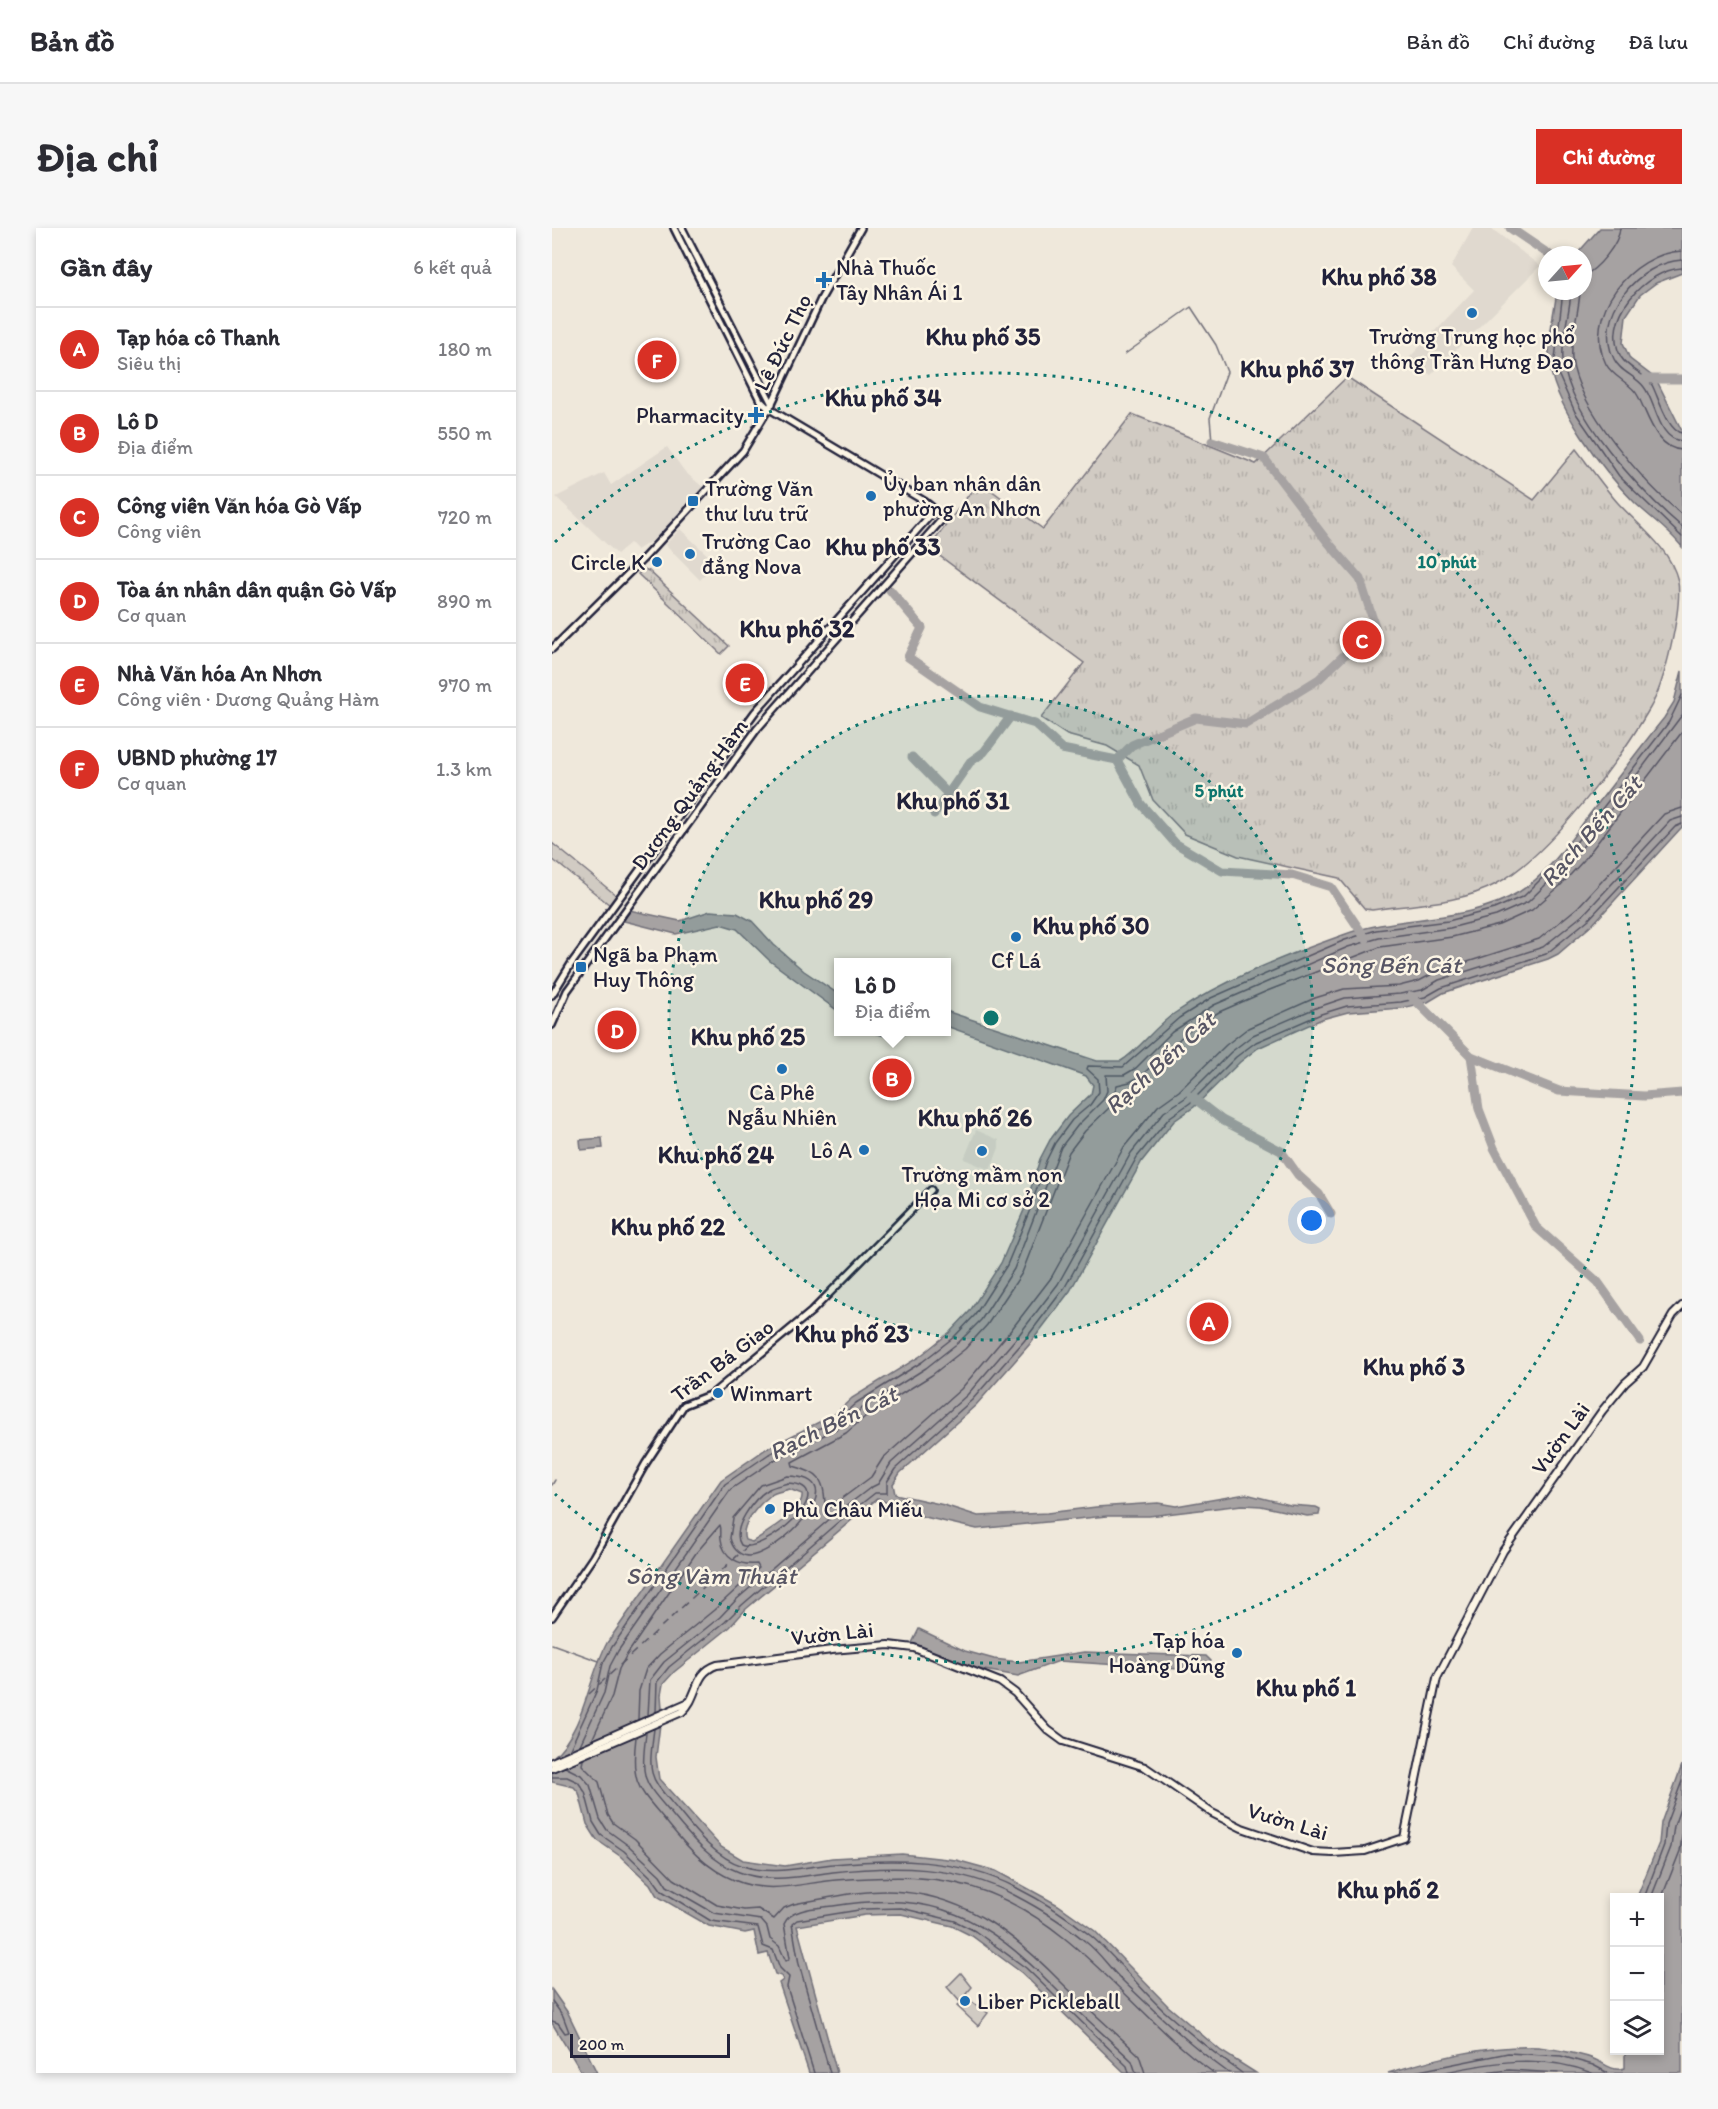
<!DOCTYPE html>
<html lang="vi">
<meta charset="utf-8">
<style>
:root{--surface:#fff;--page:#f7f7f7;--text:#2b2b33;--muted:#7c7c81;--line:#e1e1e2;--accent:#d93025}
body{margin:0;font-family:Itim,sans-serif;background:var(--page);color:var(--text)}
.controls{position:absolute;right:18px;bottom:18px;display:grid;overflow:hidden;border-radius:0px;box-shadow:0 3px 9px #0003}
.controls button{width:54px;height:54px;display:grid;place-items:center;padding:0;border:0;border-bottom:2px solid var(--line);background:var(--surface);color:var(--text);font:30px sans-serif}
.compass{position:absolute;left:986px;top:18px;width:54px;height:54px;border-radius:50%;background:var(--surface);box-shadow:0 3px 9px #0003;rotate:63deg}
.scale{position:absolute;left:18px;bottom:15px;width:160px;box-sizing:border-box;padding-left:6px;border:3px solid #22223b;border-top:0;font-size:16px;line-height:21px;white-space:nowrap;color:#22223b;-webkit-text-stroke:4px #fcf5e5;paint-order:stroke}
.you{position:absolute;left:760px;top:993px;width:21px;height:21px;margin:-15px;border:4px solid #fff;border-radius:50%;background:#1a73e8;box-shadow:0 0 0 9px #1a73e833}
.badge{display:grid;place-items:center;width:39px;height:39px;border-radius:50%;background:var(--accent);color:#fff;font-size:20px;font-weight:700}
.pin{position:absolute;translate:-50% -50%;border:3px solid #fff;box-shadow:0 2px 6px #0006}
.popup{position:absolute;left:282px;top:730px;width:117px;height:78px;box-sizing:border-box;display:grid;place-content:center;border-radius:0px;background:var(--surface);filter:drop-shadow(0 2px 4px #0005);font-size:20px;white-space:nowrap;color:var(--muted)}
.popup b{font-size:22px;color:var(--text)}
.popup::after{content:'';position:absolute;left:50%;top:100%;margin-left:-12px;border:12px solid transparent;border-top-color:var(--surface)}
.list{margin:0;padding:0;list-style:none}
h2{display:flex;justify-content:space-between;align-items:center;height:78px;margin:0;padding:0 24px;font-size:26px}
h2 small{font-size:20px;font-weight:400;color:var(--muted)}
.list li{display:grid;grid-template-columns:39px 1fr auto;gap:18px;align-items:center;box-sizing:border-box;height:84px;padding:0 24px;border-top:2px solid var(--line)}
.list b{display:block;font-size:22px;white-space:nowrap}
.list p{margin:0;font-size:20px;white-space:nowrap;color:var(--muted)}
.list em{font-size:20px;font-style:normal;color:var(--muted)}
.icon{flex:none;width:33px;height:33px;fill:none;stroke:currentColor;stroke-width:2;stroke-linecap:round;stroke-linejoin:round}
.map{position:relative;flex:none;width:1130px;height:1845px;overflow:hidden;border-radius:0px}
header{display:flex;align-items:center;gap:36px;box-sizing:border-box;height:84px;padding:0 30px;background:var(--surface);border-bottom:2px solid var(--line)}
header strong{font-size:28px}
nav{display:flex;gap:33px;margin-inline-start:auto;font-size:21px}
.intro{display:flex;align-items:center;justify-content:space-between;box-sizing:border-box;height:144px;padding:0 36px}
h1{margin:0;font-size:42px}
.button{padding:15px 27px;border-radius:0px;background:var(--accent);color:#fff;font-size:21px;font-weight:700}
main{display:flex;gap:36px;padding:0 36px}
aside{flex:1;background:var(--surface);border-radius:0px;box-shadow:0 3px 9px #0003}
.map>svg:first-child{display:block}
</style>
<header>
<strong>Bản đồ</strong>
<nav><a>Bản đồ</a><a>Chỉ đường</a><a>Đã lưu</a></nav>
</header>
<div class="intro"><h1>Địa chỉ</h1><a class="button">Chỉ đường</a></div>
<main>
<aside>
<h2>Gần đây<small>6 kết quả</small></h2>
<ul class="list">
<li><span class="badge">A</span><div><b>Tạp hóa cô Thanh</b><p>Siêu thị</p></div><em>180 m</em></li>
<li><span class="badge">B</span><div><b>Lô D</b><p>Địa điểm</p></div><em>550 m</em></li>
<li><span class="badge">C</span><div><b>Công viên Văn hóa Gò Vấp</b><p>Công viên</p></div><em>720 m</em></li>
<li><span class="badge">D</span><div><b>Tòa án nhân dân quận Gò Vấp</b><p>Cơ quan</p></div><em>890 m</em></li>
<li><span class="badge">E</span><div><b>Nhà Văn hóa An Nhơn</b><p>Công viên · Dương Quảng Hàm</p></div><em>970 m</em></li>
<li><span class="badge">F</span><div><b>UBND phường 17</b><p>Cơ quan</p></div><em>1.3 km</em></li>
</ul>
</aside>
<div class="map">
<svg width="1130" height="1845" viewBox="0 0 1130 1845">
<defs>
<pattern id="park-tufts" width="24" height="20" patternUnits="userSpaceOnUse" patternTransform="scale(1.5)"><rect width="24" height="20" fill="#d1cbc3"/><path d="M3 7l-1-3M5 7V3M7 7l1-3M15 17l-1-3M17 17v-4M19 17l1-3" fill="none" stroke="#b3aea8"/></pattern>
</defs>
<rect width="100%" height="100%" fill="#efe8db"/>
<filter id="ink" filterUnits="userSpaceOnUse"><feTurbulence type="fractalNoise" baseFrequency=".0167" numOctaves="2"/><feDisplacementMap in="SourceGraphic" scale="12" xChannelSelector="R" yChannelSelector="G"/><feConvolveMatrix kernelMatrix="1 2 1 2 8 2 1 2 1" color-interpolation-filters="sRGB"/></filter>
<g filter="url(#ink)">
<g fill="#e0d9cf">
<polygon points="921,0 939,0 988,38 879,147 856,131 922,62 899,39"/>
<polygon points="115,219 133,244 152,260 104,310 85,322 78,315 65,326 4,269 52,245 59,257"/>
<polygon points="128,301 164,335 148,352 113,317"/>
<polygon points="424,902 447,912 447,920 438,942 412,931"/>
</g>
<polygon fill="#d1cbc3" stroke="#7a767f" stroke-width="1.5" points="409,1745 420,1759 414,1766 416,1771 436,1785 426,1798 405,1778 409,1775 395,1759"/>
<g fill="url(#park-tufts)" stroke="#7a767f" stroke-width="1.5">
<path d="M795,149L982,272L1024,221C1038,239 1051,258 1066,275C1088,299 1118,320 1126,353C1130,381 1113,455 1098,480C1067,533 997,628 944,656C908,676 859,676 820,682L813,681L787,650L686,628L633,606L601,572L587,537L555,518L515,507L489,490L532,435L377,320L427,253L491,301L580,186L704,236Z"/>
<polygon points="92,341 97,343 177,418 169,426 86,346"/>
<polygon points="193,440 207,453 207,460 194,473 177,457"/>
<polygon points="0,615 70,672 63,681 0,631"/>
</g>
<g fill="#a6a2a2" stroke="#716f79" stroke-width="1.5" fill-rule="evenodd">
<path d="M1048,0H1130V45L1104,55L1088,67L1074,88L1071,115L1078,131L1104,151L1130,203V319C1117,302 1099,290 1083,275C1052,244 1000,176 997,131C996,109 1002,85 1005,63H1031V27H1024Z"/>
<path d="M1130,443V599L1041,696L1006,726L996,731L891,765L876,774L850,780L796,784L770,791L706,820L688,834L642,879L622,893L590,933L518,1063L477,1117L424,1177L348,1245L341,1256L343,1266L392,1277L426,1288L495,1285L544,1279L606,1275L624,1278L694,1266L738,1277L764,1279L768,1281L767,1287L755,1288L709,1278L690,1277L597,1288H555L425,1301L351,1284L326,1270L194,1381L178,1399L122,1444L111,1456L109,1467L110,1480L104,1529L107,1551L169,1619L191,1632L233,1638L280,1630L350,1626L404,1632L444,1643L506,1677L543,1703L616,1778L669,1823L704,1845H573L470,1745L420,1708L400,1698L349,1686L313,1687L245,1698L285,1845H257L227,1755L231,1752L229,1748L223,1746L216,1725L207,1727L202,1703L193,1705L157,1698L105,1668L98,1656L68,1628L45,1612L35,1596L27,1565L22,1559L0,1554V1530C32,1504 36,1450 55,1415L169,1252L214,1221L283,1186L300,1170L367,1129L398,1104L418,1083L449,1035L472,982L488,931L498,912L516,888L539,866L541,857L534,848L394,798V783L545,833H569C589,820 602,799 623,785C673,751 735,727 791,707C847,686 914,696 967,664C996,646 1017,614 1037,587C1062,555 1086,522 1112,490L1122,474ZM237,1261L250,1266C252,1283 214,1305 200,1314L193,1312C187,1297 207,1276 219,1267C223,1264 232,1263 237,1261Z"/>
<polygon points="77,682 128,693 158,683 185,685 200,693 222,717 252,743 286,766 286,783 218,733 185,701 168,696 124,706 72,693"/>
<polygon points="318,804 360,804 338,809"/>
<polygon points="50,910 51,920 29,922 28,912"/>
<polygon points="367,1401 413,1423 442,1431 467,1434 532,1424 654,1428 659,1433 651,1439 627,1441 507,1433 466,1448 421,1440 375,1421 359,1417"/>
<path d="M1130,1537V1845H836C884,1830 935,1817 986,1819C998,1820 1034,1827 1044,1832C1055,1837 1061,1844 1073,1840V1823L1108,1822V1670L1085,1669L1107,1615L1109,1595Z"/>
<polygon points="0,1762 16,1785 45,1845 30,1845 0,1795"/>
</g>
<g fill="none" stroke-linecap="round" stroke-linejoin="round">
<g stroke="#575564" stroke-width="1.5">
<path d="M1130,23C1080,25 1029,87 1054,136C1061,150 1080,155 1086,168C1096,187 1104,221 1130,222"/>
<path d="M1130,32C1087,34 1040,88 1062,131C1068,144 1084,148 1092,159C1104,174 1106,212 1130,213"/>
<path d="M1130,40C1093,42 1048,91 1069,129C1076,141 1093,145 1100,157C1106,168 1116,204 1130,205"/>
<path d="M1031,48C1046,41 1067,16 1068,0"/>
<polyline points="1011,63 1003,131 1007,148 1023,184 1067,248 1130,309"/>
<path d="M1019,63C1018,86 1009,109 1011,132C1017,187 1089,264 1130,299"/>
<path d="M1028,63C1027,86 1018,109 1020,131C1026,181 1093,256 1130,287"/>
<path d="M1130,504L1032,632L1008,658L980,682L947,697L900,709L828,719L715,763L667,784L636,803L590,847L578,854L565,857L558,879L533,903L517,924L470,1045L435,1097L413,1121L380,1147L314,1188L294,1205L240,1234L241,1238C268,1245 273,1252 273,1280H277L319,1249L331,1230L409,1161L459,1102L499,1050L572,919L606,878L627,863L674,817L696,800L763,770L792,761L847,758L867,753L884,744L987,711L1026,679L1112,586L1130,580"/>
<path d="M235,1248C309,1249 224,1328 196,1328C186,1327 180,1319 178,1310L181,1290L209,1257Z"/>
<path d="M236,1255C294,1258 209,1328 189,1317C178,1301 202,1270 217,1261C222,1258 230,1257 236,1255Z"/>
<polyline points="104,1484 105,1454 117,1439 173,1394 190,1377 285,1295 323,1265 335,1265 335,1254 343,1241 420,1172 472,1113 513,1059 585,929 618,889 638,875 684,829 704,814 769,786 795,778 849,774 873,769 889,760 994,726 1037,691 1123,599 1130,596"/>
<polyline points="96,1487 98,1452 112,1434 168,1389 185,1371 280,1289 318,1260 326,1256 339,1235 415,1167 466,1108 506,1056 579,925 612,884 633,870 679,824 701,807 766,779 793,770 848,766 870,762 887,752 991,719 1032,686 1118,593 1130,589"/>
<path d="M102,1501C95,1553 98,1548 129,1586C145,1606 165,1630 191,1638C222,1648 249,1639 281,1636C343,1630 405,1630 463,1659C489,1672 516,1689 539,1708C565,1730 587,1760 612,1783C637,1805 663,1826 690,1845"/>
<path d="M94,1505C88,1555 92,1553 122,1589C140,1611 160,1634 187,1644C219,1656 248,1648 281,1644C342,1637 406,1637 462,1667C487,1680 512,1695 534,1714C547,1724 556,1738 568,1750C603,1784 638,1817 677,1845"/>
<path d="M84,1509C78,1559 88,1561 117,1597C135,1619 155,1641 182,1652C216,1667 250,1655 284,1652C336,1648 387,1645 437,1665C529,1701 583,1789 662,1845"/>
<path d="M40,1512L60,1468L67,1441L74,1428L144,1325L168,1297C170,1302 168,1305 169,1311C171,1330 188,1338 205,1336L207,1340L162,1382L108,1426L94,1441L87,1463L86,1491"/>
<polyline points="28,1517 52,1465 58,1438 66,1423 179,1261 221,1233 290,1198 309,1181 374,1140 407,1114 429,1092 462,1041 509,919 526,897 551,872 555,863 554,847 572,847 584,840 620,804 662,777 796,719 827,710 898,700 944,688 976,674 1025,626 1130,487"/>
<polyline points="18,1521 45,1462 51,1435 60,1419 173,1256 217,1226 286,1191 304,1175 370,1134 402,1109 423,1087 455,1037 477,984 494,933 503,915 520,892 538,877 547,864 546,851 535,841 536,838 571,839 627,790 659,770 709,748 793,712 824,702 896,693 942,681 972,668 1019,621 1117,494 1130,467"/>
<path d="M31,1532L30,1537L47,1554L56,1587L61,1595L83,1611L122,1651L165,1677L192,1682L206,1681L222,1691L232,1680L242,1676C277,1670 315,1660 351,1664C418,1670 465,1709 510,1755C535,1780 562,1803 587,1827L593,1845"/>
<path d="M13,1539L29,1547L38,1557L48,1591L55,1602L77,1618L108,1647L115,1658L162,1685L209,1692L215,1699L218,1711L227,1718L234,1733L238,1730L232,1696C238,1680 266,1680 281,1678C384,1662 433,1689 504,1761C528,1786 555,1809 580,1833L584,1845"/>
<polyline points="0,1549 15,1549 26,1554 33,1564 41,1594 49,1607 72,1623 102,1652 110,1663 159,1693 206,1699 211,1718 221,1722 228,1740 237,1749 235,1759 262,1845"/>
<polyline points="1092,1670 1112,1617 1114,1596 1130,1553"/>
<polyline points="1099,1670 1119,1619 1122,1598 1130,1575"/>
<polyline points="1108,1674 1128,1623 1130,1608"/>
<polyline points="0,1773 11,1788 17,1804 13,1805 6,1795 0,1793"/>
<polyline points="278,1845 247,1736 240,1696 245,1692 313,1681 349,1680 403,1693 423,1703 474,1740 575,1838 577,1845"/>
<polyline points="857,1845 956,1825 1009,1828 1041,1837 1056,1845"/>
<path d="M889,1845C939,1834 990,1825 1040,1845"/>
<polyline points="932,1845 957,1842 1006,1845"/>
</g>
<g stroke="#716f79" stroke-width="1.5">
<polyline points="573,126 639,79 664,117 675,144 658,190 660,213"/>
<polyline points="0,1257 3,1252"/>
<polyline points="0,1416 47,1433"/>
</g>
<g stroke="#a6a2a2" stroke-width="9">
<polyline points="958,0 998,27"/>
<polyline points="1093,151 1130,151"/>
<polyline points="660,213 712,230 775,313 808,351 823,398 767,451 694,496 644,490 580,517 565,532 589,576 623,615 670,643 740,647 779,659 814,711"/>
<polyline points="338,362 370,400 356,429 428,479 483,496 510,521 565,532"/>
<polyline points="360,529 396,566"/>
<polyline points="382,586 418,534 432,524 459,488"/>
<polyline points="859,768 919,828 1007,863 1092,868 1130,865"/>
<polyline points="919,828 927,881 942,920 984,999 1046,1054 1088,1113"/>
<polyline points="639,868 670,892 729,923 746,947 767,966 779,986"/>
</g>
<polyline stroke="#575564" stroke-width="1.5" stroke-dasharray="8 6" stroke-linecap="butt" points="37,1466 200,1314"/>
<defs>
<g id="tertiary">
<polyline points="130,0 220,176"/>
<polyline points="0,421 91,331 191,223 220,175 269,71 309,0"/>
<polyline points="0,767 19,736 203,484 383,282"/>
<polyline points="0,797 15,763 205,501 392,289 372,273 216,180 208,172 122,0"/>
<polyline points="0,1389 41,1329 94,1235 132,1177 160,1166 259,1084 379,962"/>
</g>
<g id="secondary">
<polyline points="0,1534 137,1474"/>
<path d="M0,1540L130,1484C147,1469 141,1445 165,1437L280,1422L337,1417L362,1420L448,1454L463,1465L496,1502L511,1513L593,1539L660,1585L690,1600L761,1624L781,1625L813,1623L852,1610L885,1450L951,1323L1050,1183L1073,1155L1091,1139L1121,1087L1130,1078"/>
</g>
</defs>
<use href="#tertiary" stroke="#22223b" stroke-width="10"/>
<use href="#secondary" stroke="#22223b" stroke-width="10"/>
<use href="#tertiary" stroke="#fcf5e5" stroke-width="5"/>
<use href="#secondary" stroke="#fcf5e5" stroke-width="6"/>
</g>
</g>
<circle cx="439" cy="790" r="322" fill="#0f766e" fill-opacity=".12"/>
<g fill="none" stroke="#0f766e" stroke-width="3" stroke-dasharray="3 6">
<circle cx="439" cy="790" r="322"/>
<path d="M3 314A645 645 0 1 1 3 1266"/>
</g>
<g fill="#1f6fb2" stroke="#fcf5e5" stroke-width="2">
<path d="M269 43h6v6h6v6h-6v6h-6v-6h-6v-6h6z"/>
<circle cx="920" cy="85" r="6"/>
<path d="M201 178h6v6h6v6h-6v6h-6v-6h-6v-6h6z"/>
<circle cx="319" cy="268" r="6"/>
<rect x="135" y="267" width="12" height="12" rx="3"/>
<circle cx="138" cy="326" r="6"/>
<circle cx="105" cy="334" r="6"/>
<circle cx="464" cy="709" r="6"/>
<rect x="23" y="733" width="12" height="12" rx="3"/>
<circle cx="230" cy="841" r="6"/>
<circle cx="312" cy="922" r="6"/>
<circle cx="430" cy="923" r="6"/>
<circle cx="166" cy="1165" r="6"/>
<circle cx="218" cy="1281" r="6"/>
<circle cx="685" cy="1425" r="6"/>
<circle cx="413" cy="1773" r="6"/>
</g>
<g text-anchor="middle" stroke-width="5" stroke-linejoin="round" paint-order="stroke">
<g font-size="22" fill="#22223b" stroke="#fcf5e5" text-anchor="start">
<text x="284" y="47">Nhà Thuốc<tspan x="284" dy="25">Tây Nhân Ái 1</tspan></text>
<text x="920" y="116" text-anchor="middle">Trường Trung học phổ<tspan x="920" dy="25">thông Trần Hưng Đạo</tspan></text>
<text x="192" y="195" text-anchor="end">Pharmacity</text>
<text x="331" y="263">Ủy ban nhân dân<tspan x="331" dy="25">phường An Nhơn</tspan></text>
<text x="153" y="268">Trường Văn<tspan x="153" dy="25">thư lưu trữ</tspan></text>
<text x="150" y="321">Trường Cao<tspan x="150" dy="25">đẳng Nova</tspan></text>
<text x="93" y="342" text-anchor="end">Circle K</text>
<text x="41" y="734">Ngã ba Phạm<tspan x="41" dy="25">Huy Thông</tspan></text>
<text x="464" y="740" text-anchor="middle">Cf Lá</text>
<text x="230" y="872" text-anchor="middle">Cà Phê<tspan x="230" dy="25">Ngẫu Nhiên</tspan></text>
<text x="300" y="930" text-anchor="end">Lô A</text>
<text x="430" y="954" text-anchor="middle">Trường mầm non<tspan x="430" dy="25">Họa Mi cơ sở 2</tspan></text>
<text x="178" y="1173">Winmart</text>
<text x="230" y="1289">Phù Châu Miếu</text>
<text x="673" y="1420" text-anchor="end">Tạp hóa<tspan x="673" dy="25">Hoàng Dũng</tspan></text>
<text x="425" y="1781">Liber Pickleball</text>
</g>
<g font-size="22" fill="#22223b" stroke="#fcf5e5">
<text transform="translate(230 114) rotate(-64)" y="8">Lê Đức Thọ</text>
<text transform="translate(137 566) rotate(-54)" y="8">Dương Quảng Hàm</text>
<text transform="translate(170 1132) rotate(-37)" y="8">Trần Bá Giao</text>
<text transform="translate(1008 1210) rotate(-54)" y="8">Vườn Lài</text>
<text transform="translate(280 1405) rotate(-6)" y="8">Vườn Lài</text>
<text transform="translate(736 1593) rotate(17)" y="8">Vườn Lài</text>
</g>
<g font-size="24" font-weight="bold" fill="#22223b" stroke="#fcf5e5">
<text x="827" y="57">Khu phố 38</text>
<text x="431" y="117">Khu phố 35</text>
<text x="745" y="149">Khu phố 37</text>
<text x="331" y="178">Khu phố 34</text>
<text x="331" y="327">Khu phố 33</text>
<text x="245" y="409">Khu phố 32</text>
<text x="401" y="581">Khu phố 31</text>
<text x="264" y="680">Khu phố 29</text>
<text x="539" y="706">Khu phố 30</text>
<text x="196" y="817">Khu phố 25</text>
<text x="423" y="898">Khu phố 26</text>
<text x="164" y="935">Khu phố 24</text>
<text x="116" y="1007">Khu phố 22</text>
<text x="300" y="1114">Khu phố 23</text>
<text x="862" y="1147">Khu phố 3</text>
<text x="754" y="1468">Khu phố 1</text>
<text x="836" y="1670">Khu phố 2</text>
</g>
<g font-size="24" font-style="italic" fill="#575564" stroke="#fcf5e5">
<text transform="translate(1039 603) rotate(-48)" y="8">Rạch Bến Cát</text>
<text x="839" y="745">Sông Bến Cát</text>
<text transform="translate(608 835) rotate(-42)" y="8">Rạch Bến Cát</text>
<text transform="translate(281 1195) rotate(-26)" y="8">Rạch Bến Cát</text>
<text x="159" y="1356">Sông Vàm Thuật</text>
</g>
</g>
<circle cx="439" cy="790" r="9" fill="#0f766e" stroke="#fcf5e5" stroke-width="3"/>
<g font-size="18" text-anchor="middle" font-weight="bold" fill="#0f766e" stroke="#fcf5e5" stroke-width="5" stroke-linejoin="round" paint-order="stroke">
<text x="895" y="340">10 phút</text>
<text x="667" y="569">5 phút</text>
</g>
</svg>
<div class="controls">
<button>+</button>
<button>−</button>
<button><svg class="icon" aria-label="layers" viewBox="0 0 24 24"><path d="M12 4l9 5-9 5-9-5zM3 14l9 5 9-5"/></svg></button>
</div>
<svg class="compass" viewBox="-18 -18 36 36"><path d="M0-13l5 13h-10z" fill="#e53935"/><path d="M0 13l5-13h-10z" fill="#7c7c81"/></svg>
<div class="scale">200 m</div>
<div class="you"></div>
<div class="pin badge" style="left:657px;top:1094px">A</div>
<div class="pin badge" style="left:340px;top:850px">B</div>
<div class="popup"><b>Lô D</b>Địa điểm</div>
<div class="pin badge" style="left:810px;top:412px">C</div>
<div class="pin badge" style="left:65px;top:802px">D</div>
<div class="pin badge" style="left:193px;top:455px">E</div>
<div class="pin badge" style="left:105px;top:132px">F</div>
</div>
</main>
